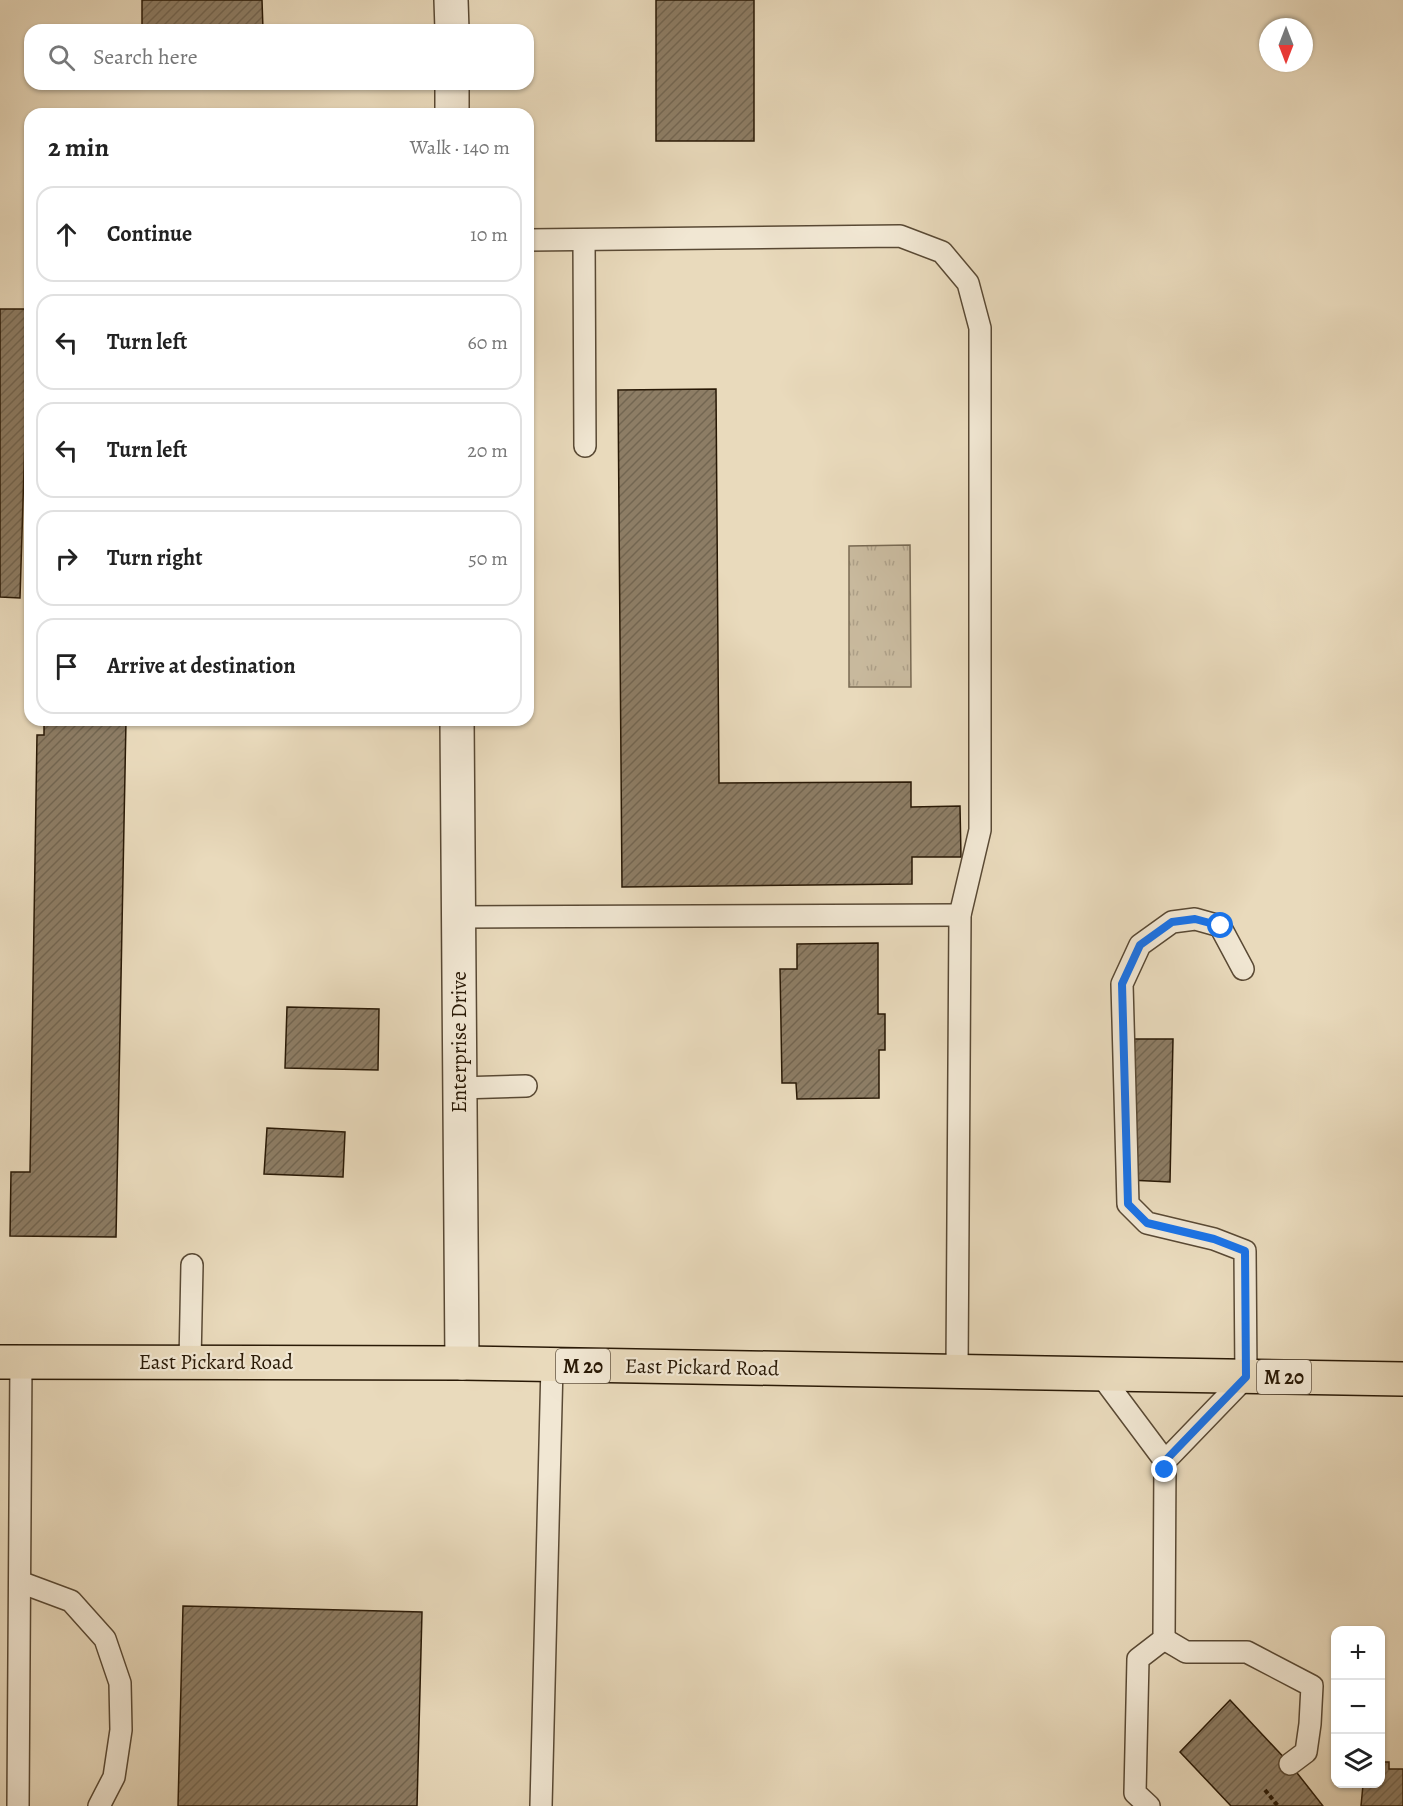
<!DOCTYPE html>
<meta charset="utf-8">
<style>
:root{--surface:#fff;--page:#f6f6f6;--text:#222;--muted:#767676;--line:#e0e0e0}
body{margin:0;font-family:Alegreya,serif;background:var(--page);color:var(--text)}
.controls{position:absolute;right:18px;bottom:18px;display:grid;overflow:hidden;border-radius:12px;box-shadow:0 2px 4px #0004}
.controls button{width:54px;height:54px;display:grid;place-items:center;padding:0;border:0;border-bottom:2px solid var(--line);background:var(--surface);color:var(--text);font:30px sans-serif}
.compass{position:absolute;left:1259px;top:18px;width:54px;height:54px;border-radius:50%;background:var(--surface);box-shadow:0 2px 4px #0004;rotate:180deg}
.stop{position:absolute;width:18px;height:18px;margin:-14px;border:4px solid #1a73e8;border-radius:50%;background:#fff}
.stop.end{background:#1a73e8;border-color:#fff;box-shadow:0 2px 6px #0008}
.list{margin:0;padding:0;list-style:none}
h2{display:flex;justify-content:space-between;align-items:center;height:78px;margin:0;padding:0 24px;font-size:26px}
h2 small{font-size:20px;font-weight:400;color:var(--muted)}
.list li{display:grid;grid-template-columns:39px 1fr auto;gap:18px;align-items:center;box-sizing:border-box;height:96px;margin:0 12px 12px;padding:0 12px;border:2px solid var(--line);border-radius:18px}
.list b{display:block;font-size:22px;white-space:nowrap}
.list em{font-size:20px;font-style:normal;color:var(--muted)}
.icon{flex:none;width:33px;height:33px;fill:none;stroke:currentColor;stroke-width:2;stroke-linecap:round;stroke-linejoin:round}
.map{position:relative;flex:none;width:1403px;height:1806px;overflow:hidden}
.search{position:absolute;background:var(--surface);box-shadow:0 2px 4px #0004;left:24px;top:24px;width:510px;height:66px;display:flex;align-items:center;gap:15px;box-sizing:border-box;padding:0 21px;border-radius:18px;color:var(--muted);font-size:22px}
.panel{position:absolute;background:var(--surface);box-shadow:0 2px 4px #0004;left:24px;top:108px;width:510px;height:618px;border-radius:18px}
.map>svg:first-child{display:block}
</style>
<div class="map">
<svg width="1403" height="1806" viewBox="0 0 1403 1806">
<defs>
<pattern id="grass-tufts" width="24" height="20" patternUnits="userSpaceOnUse" patternTransform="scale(1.5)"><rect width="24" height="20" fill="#c8b99d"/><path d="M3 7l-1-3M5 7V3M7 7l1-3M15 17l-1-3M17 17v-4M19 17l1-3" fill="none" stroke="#ac9e86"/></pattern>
<pattern id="building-hatch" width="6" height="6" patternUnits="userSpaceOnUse" patternTransform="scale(1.5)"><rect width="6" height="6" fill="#8d7d65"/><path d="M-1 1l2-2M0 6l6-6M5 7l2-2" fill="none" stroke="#736651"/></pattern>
</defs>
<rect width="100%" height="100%" fill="#e9dabc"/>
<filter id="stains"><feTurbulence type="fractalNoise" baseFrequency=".00333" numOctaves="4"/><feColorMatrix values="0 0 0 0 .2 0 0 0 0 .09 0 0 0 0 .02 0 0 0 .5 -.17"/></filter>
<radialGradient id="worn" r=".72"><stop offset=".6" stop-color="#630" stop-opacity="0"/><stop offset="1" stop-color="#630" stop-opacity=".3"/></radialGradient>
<polygon fill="url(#grass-tufts)" stroke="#786952" stroke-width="1.5" points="910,545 911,687 849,687 849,546"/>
<g fill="url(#building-hatch)" stroke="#291906" stroke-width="1.5">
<polygon points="142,0 262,0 263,30 142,30"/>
<rect x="656" y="0" width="98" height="141"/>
<polygon points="0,309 29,309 20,598 0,597"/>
<polygon points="716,389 719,783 911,782 911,807 960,806 961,857 912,857 912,884 622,887 618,390"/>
<polygon points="44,720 126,721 116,1237 10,1236 11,1172 30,1172 37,735 44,735"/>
<polygon points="878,943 878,1014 885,1014 885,1050 879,1050 879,1098 797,1099 796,1083 782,1083 780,969 797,969 797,944"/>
<polygon points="287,1007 379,1009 378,1070 285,1068"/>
<polygon points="1129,1039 1173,1039 1170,1182 1129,1180"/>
<polygon points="267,1128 345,1132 343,1177 264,1174"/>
<polygon points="183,1606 422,1612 417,1806 178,1806"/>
<polygon points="1230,1700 1290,1764 1323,1806 1231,1806 1180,1752"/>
<polygon points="1380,1762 1389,1762 1389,1769 1403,1769 1403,1806 1361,1806 1363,1785 1356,1784 1380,1784"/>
</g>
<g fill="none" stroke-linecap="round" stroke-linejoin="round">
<defs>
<g id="lane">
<polyline points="528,240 900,236 942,252 968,283 980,328 980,830 960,915 957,1370"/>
<polyline points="584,240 585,446"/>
<polyline points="459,917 960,915"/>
<polyline points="459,1088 526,1086"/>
<polyline points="190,1362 192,1265"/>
<polyline points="1100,1374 1165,1461 1246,1377 1245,1251 1214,1239 1147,1223 1128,1204 1122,984 1140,945 1172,922 1195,919 1220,926 1243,969"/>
<polyline points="20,1582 71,1601 105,1639 120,1683 121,1730 114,1777 99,1806"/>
<polyline points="1164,1639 1186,1652 1247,1652 1312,1686 1310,1724 1306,1752 1290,1764"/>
<polyline points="18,1806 21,1361"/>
<polyline points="541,1806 552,1365"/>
<polyline points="1149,1806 1135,1793 1138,1659 1164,1639 1165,1461"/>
</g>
<g id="street">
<polyline points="451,0 452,30"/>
<polyline points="452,84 452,114"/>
<polyline points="457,720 462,1363"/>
</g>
<polyline id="highway" points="0,1362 462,1363 1403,1379"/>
</defs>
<use href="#lane" stroke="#594934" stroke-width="24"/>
<use href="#street" stroke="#594934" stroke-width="36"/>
<use href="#highway" stroke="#291906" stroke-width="36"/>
<polyline stroke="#291906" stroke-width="4" stroke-dasharray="4.5 3" stroke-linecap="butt" points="1265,1790 1278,1806"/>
<use href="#lane" stroke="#f1e7d3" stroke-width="21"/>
<use href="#street" stroke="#f1e7d3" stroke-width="33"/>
<use href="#highway" stroke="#e9dabc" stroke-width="33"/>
</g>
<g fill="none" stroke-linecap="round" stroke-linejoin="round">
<polyline stroke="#1a73e8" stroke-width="8" points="1165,1470 1165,1461 1246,1377 1245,1251 1214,1239 1147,1223 1128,1204 1122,984 1140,945 1172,922 1195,919 1221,926"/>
</g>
<g text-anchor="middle" stroke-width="4.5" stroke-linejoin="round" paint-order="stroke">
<g fill="#f1e7d3" stroke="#655744" stroke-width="1.5">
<rect x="556" y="1349" width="54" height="34" rx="4.5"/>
<rect x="1257" y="1360" width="54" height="34" rx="4.5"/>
</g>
<g font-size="20" font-weight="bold" fill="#291906">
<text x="583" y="1373">M 20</text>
<text x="1284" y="1384">M 20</text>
</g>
<g font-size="21" fill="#291906" stroke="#f1e7d3">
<text transform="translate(459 1042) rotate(-90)" y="7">Enterprise Drive</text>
<text x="216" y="1369">East Pickard Road</text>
<text transform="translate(702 1367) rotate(1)" y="7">East Pickard Road</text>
</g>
</g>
<rect width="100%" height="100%" filter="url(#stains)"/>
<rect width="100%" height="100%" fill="url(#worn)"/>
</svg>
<div class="controls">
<button>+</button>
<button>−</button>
<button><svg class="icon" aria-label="layers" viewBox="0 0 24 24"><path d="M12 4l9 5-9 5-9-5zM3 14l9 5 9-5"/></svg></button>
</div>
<svg class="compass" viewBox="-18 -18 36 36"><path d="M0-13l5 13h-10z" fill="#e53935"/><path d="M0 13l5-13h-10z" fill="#767676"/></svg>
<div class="stop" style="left:1221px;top:926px"></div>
<div class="stop end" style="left:1165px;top:1470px"></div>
<div class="search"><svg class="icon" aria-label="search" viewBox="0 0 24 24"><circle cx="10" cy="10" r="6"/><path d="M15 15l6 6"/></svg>Search here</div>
<section class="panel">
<h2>2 min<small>Walk · 140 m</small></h2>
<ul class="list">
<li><svg class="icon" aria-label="ahead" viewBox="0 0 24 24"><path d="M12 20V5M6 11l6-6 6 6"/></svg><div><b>Continue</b></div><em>10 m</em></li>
<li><svg class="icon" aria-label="left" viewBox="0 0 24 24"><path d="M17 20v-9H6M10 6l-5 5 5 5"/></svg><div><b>Turn left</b></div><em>60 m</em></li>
<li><svg class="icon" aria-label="left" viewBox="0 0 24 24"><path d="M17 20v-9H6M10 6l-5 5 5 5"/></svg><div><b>Turn left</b></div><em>20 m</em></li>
<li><svg class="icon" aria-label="right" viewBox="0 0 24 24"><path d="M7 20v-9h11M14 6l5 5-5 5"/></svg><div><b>Turn right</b></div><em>50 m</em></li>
<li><svg class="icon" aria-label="arrive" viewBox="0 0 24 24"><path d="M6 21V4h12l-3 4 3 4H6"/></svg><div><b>Arrive at destination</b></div></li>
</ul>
</section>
</div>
